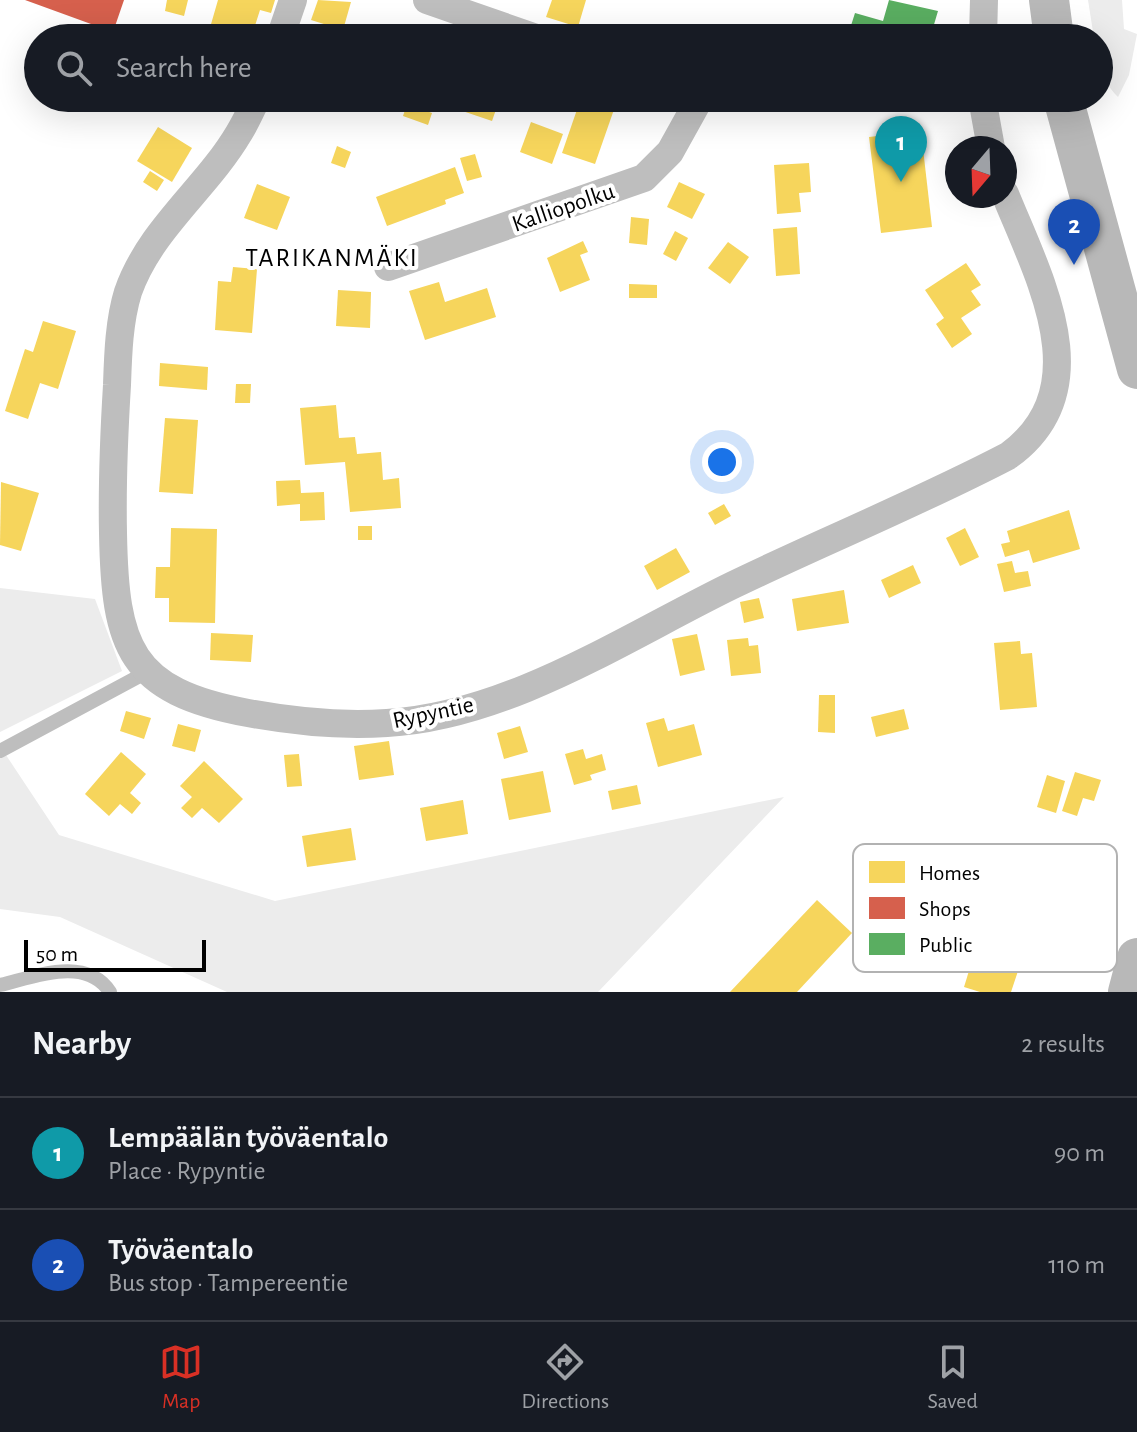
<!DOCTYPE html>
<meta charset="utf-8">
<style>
:root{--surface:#171b24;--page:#242831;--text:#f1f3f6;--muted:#9ea1a6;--line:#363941;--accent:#d93025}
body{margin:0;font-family:"Alegreya Sans",sans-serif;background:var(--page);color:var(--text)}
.compass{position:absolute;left:945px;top:136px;width:72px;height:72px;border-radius:50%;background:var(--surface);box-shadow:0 8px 32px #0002;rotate:199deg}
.scale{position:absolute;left:24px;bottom:20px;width:182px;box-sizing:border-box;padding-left:8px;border:4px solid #000;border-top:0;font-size:22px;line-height:28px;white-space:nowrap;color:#000;-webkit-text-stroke:6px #fff;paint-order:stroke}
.you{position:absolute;left:722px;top:462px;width:28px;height:28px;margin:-20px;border:6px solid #fff;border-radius:50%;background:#1a73e8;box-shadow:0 0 0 12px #1a73e833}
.badge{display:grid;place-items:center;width:52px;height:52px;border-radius:50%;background:var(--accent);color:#fff;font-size:26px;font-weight:700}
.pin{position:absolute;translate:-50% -66px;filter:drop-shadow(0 2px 4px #0008)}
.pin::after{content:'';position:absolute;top:42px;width:28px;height:24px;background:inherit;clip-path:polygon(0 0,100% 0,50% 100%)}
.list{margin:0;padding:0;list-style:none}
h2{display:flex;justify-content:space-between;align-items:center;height:104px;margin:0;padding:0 32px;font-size:34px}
h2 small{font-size:26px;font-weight:400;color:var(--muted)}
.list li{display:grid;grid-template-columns:52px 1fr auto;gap:24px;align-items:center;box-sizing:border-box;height:112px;padding:0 32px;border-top:2px solid var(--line)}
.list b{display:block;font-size:30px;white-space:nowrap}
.list p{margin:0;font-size:26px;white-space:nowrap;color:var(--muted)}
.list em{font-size:26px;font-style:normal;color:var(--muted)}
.icon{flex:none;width:44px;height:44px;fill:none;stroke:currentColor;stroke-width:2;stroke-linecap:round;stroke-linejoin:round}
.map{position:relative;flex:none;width:1137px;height:992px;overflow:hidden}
.search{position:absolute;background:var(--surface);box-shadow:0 8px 32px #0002;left:24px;right:24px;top:24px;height:88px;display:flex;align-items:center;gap:20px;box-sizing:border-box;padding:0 28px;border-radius:44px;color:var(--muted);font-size:30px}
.sheet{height:328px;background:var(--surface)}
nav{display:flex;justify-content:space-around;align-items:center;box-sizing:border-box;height:112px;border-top:2px solid var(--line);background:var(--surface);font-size:22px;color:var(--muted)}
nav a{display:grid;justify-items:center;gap:4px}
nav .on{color:var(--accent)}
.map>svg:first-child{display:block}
</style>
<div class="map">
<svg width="1137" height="992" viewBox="0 0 1137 992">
<rect width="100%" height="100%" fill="#fff"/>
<g fill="#ececec">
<path d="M1088,0H1122L1124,29L1137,34L1129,75L1118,97C1100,79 1099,63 1099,38H1094Z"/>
<polygon points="0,588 95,599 122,671 0,732"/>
<polygon points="0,746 59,835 275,901 784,797 598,992 227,992 60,917 0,909"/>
</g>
<g fill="#f6d55c">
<polygon points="167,0 188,0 184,16 165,11"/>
<polygon points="218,0 275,0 271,13 260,10 251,38 207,38"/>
<polygon points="318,0 351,2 343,30 311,20"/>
<polygon points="552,0 586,0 578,27 546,17"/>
<polygon points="424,98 500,98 492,121"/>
<polygon points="581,98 618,98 595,164 562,153"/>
<polygon points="407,104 432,113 428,125 403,116"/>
<polygon points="531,122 563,134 552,164 520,152"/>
<polygon points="158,127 192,148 172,182 137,161"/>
<polygon points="921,131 932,227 881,233 869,137"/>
<polygon points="337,146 351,152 345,168 331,163"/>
<polygon points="475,154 482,177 467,181 460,158"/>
<polygon points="809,163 811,192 799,193 801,212 777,214 774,165"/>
<polygon points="455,167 464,193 445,200 446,204 387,226 376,197"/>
<polygon points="150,171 164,180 157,191 143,182"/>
<polygon points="679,182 705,194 692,219 667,207"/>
<polygon points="257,184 290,197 277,230 244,218"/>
<polygon points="631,217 649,219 647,245 629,243"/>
<polygon points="797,227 800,274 776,276 773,229"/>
<polygon points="675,231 688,238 676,261 663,254"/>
<polygon points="583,241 588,252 580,255 590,280 560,292 547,258"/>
<polygon points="728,242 749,257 730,284 708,268"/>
<polygon points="966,263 981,285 971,291 981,305 961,318 972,334 952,348 936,324 944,318 925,290"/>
<polygon points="233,267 257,269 252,333 215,330 218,281 231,282"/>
<polygon points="439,282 445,302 487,288 496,317 425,340 409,291"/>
<polygon points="629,284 657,285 657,298 629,298"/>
<polygon points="338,290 371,292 370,328 336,326"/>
<polygon points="43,321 76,331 58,389 40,383 28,419 5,411 25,349 33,352"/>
<polygon points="160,363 208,367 207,390 159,386"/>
<polygon points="236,384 251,384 250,403 235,403"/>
<polygon points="336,405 339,438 355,437 357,454 381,452 383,480 399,478 401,508 350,512 345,462 305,465 300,408"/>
<polygon points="165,418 198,420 193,494 159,492"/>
<polygon points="300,480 301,493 324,492 325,520 300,521 300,504 277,506 276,481"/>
<polygon points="1,482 39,493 21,551 0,545"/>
<polygon points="724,504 731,516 715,525 708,513"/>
<polygon points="1069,510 1080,549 1033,563 1029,550 1005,557 1001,544 1010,542 1007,531"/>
<rect x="358" y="526" width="14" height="14"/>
<polygon points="171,528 217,529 215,623 169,622 169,598 155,598 156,567 170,567"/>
<polygon points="965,528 979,557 960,566 946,538"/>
<polygon points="676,548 690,572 657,590 644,566"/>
<polygon points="1012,561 1015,573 1028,571 1031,586 1004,592 997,564"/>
<polygon points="913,565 921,583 889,598 881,580"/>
<polygon points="844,590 849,623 797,631 792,599"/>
<polygon points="759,598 764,618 744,623 740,602"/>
<polygon points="211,633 253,635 251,662 210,660"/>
<polygon points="697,634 705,670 680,676 672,639"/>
<polygon points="748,638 749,646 758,645 761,673 731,676 727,640"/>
<polygon points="1020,641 1021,654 1032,653 1037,707 1000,710 994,643"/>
<polygon points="819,695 835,695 835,733 818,732"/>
<polygon points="904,709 909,729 876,737 871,717"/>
<polygon points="126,711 151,718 144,739 120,731"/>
<polygon points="664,718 668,731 694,724 702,755 658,767 646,723"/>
<polygon points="178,724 201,730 195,752 172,746"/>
<polygon points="520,726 528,752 504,759 497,733"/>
<polygon points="389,741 394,775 359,780 354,746"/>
<polygon points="583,749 586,759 602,754 606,770 590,775 592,780 574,785 565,754"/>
<polygon points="121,752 146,774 130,793 141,803 132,814 120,804 109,816 85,794"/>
<polygon points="299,754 302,786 287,787 284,755"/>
<polygon points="204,761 243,799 219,823 202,808 192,818 181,808 192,797 180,786"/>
<polygon points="543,771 551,812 509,820 501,779"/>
<polygon points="1075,772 1101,780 1094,801 1083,798 1077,816 1062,811"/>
<polygon points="1047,775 1065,781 1056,813 1037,807"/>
<polygon points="637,785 641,804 612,810 608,791"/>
<polygon points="463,800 468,834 426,841 420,808"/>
<polygon points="351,828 356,860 307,867 302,836"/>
<polygon points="817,900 852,933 797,992 730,992"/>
<polygon points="977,945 1022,959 1011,992 980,992 964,987"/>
</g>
<polygon fill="#d6604d" points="25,0 124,0 113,32"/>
<polygon fill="#5aae61" points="889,0 938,11 930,38 847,38 855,13 883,21"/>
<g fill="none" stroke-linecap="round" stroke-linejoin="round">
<g stroke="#bebebe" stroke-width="14">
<polyline points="0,751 147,672"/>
<path d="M0,985C34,977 86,955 110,992"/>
</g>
<g stroke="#bebebe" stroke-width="28">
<polyline points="427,0 536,38"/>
<polyline points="280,38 293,0"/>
<polyline points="983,38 984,0"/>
<path d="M257,98C251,110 246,122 239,133C206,189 150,229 128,292C119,321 118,355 117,385C114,434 112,483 113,533C115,647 129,691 248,713C291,721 343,726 387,723C509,716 626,637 733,585C824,541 918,503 1008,456C1101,389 1039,278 1005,194"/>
<polyline points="982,98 991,148"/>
<polyline points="388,267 644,178 670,152 700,98"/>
</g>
<g stroke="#b8b8b8" stroke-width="40">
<polyline points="1049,0 1054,38"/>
<polyline points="1063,98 1137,369"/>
<polyline points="1128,992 1137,958"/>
</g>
</g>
<g text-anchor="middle" stroke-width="8" stroke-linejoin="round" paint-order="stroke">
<g font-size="24" fill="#000" stroke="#fff">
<text transform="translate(563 207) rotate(-19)" y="8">Kalliopolku</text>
<text transform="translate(433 712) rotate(-12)" y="8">Rypyntie</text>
</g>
<g font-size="26" letter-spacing="2" fill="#000" stroke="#fff">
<text x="332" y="266">TARIKANMÄKI</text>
</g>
</g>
<rect x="853" y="844" width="264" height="128" rx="12" fill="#fff" stroke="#b2b2b2" stroke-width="2"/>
<rect x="869" y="861" width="36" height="22" fill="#f6d55c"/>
<rect x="869" y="897" width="36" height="22" fill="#d6604d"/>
<rect x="869" y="933" width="36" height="22" fill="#5aae61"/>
<g font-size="22" fill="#000">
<text x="919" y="880">Homes</text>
<text x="919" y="916">Shops</text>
<text x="919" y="952">Public</text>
</g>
</svg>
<svg class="compass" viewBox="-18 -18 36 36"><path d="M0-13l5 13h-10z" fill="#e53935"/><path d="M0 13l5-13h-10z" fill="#9ea1a6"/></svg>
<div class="scale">50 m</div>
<div class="you"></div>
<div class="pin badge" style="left:901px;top:182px;background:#0f9aa8">1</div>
<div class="pin badge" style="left:1074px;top:265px;background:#1a4fb4">2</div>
<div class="search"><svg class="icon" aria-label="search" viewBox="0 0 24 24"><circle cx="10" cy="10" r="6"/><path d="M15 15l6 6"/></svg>Search here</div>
</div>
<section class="sheet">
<h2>Nearby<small>2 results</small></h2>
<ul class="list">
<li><span class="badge" style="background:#0f9aa8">1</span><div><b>Lempäälän työväentalo</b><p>Place · Rypyntie</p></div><em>90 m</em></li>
<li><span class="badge" style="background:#1a4fb4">2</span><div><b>Työväentalo</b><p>Bus stop · Tampereentie</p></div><em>110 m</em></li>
</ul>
</section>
<nav>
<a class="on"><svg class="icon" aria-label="map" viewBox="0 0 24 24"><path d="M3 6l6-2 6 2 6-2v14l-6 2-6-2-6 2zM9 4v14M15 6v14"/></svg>Map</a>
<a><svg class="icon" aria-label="directions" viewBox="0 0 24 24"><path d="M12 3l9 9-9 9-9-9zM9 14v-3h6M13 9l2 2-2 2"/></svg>Directions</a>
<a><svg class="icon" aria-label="saved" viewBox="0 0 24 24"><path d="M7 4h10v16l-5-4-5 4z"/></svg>Saved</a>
</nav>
